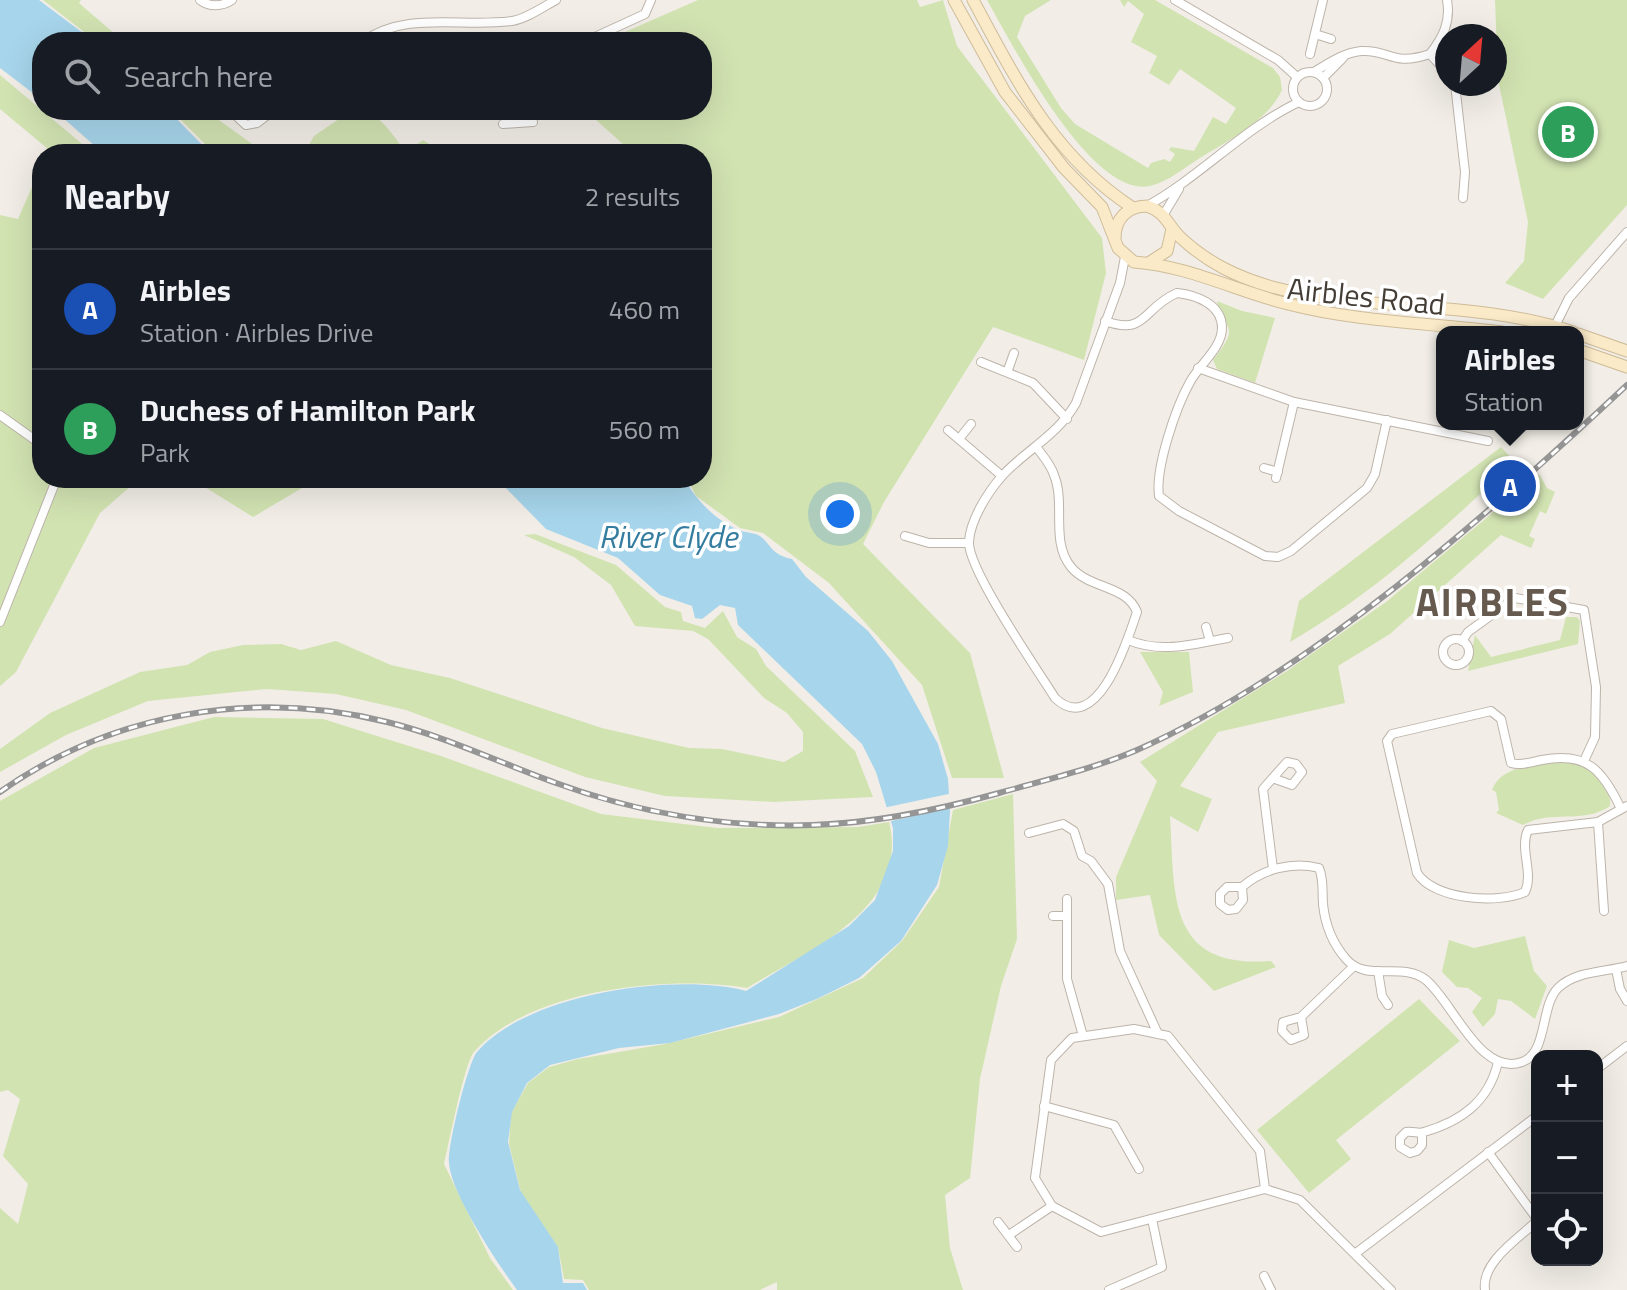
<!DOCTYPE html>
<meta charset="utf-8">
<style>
:root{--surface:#171b24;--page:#20242c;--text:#f1f3f6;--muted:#9ea1a6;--line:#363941;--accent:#d93025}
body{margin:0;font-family:"Titillium Web",sans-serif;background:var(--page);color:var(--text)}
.controls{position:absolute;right:24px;bottom:24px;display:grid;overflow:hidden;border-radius:16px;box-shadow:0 8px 32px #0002}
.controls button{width:72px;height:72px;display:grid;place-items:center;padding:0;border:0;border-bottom:2px solid var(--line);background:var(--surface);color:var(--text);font:40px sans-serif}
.compass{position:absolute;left:1435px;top:24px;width:72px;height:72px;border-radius:50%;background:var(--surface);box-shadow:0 8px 32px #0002;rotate:26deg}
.you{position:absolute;left:840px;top:514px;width:28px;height:28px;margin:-20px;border:6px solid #fff;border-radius:50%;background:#1a73e8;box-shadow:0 0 0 12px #1a73e833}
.badge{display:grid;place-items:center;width:52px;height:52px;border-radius:50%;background:var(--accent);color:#fff;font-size:26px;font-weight:700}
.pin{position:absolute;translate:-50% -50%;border:4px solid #fff;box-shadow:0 2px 8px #0006}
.popup{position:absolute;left:1436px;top:326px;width:148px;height:104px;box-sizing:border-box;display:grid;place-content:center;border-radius:16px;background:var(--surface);filter:drop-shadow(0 2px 6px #0005);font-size:26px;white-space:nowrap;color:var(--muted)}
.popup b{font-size:30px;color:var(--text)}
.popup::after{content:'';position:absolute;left:50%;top:100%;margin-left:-16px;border:16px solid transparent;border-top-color:var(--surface)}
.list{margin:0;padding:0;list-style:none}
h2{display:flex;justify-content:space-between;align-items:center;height:104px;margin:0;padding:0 32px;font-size:34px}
h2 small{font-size:26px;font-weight:400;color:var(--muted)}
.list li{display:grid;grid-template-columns:52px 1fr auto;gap:24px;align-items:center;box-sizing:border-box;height:120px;padding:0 32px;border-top:2px solid var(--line)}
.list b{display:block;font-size:30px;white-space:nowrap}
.list p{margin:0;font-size:26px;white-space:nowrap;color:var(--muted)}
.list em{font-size:26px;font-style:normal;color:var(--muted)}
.icon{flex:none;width:44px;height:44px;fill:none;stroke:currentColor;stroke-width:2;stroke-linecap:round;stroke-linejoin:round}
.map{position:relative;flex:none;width:1627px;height:1290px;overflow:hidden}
.search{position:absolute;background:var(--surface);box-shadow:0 8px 32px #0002;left:32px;top:32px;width:680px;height:88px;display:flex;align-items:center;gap:20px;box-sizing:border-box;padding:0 28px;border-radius:32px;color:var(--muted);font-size:30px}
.panel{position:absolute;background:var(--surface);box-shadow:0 8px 32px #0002;left:32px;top:144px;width:680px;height:344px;border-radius:32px}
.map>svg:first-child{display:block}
</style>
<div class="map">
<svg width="1627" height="1290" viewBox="0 0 1627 1290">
<rect width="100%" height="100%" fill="#f2eee7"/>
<g fill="#d2e3b2">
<polygon points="43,0 81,0 79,3 124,42 97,42"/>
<polygon points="698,0 917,0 920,7 943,0 957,46 1102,238 1106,273 1084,360 993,327 884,502 863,544 970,653 1004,778 952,778 922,685 829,583 763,533 740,528 696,496 687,478 702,478 702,154 634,154 585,110 702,110 702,42 602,42"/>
<path d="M987,0H1051L1025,16L1017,37L1061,108L1075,124L1148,168L1151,163L1164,159L1170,162L1175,154L1169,150L1171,147L1194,151L1213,117L1226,124L1236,108L1180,69L1169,85L1149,73L1157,56L1131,42L1144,14L1128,1L1124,7L1120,0H1155L1273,68L1280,77L1282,90C1269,119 1230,140 1203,156C1187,166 1168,182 1150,186C1091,199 1011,42 987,0Z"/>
<polygon points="1495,0 1627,0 1627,205 1543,299 1505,283 1524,261 1528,222 1498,80"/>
<polygon points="0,75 94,154 46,154 48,149 0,109"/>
<polygon points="171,110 205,110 266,154 215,154"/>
<path d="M352,110C379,110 390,132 406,152L423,140L445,154H304L314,136Z"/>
<polygon points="42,164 42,478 140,478 100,513 16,672 0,686 0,215 18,219"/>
<path d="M1217,301L1242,311L1275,318L1255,383L1217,369L1213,360C1243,322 1223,333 1217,301Z"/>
<path d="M1501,447L1515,462C1440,531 1379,590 1290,642L1299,601Z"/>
<path d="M1539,474L1547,488L1555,492L1546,514L1540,511L1529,536L1535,539L1531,548L1501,535L1390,634L1338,666L1345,703L1218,732L1180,786L1212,799L1198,832L1170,816C1175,895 1166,969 1271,961L1276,967L1214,991L1159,935L1150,895L1116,900V877L1157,781L1140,762L1287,671L1386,602Z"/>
<polygon points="174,478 319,478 253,517 200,484"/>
<polygon points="535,534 616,565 665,607 681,612 683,621 705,628 723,611 737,637 756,649 766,666 855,751 873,797 774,802 665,796 585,777 406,710 336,694 267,689 148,701 66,735 0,772 0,749 50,713 140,672 187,665 210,652 243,645 281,644 301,650 336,641 391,665 450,678 602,728 689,748 722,749 784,762 803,751 803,732 787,713 764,698 708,639 693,631 635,626 611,585 574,557 524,535"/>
<polygon points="1566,617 1577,617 1580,621 1578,644 1468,671 1475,635 1491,657 1560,640"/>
<polygon points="1140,652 1189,652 1193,692 1159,706 1163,692"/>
<path d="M214,717L323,719L441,756L601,814L717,828L858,827L889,822C911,909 806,952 747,988C669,975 529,989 474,1052C464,1064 449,1144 444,1164L490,1258L513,1290H0V1208L18,1224L28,1184L3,1156L20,1099L8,1090L0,1092V801L94,748Z"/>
<path d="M1570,761C1587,764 1613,787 1610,806C1582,825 1552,809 1523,825L1496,813L1499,810L1496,792L1492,790C1501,763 1545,764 1570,761Z"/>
<polygon points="1013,794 1017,939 1001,986 980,1079 970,1178 945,1195 950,1248 963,1290 777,1290 777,1282 760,1290 589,1290 583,1280 564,1279 558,1247 521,1193 509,1144 511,1113 528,1083 549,1067 578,1059 665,1044 779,1017 863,978 902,941 939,887 953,810"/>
<polygon points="1525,936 1534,971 1547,986 1535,1019 1511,1001 1498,999 1495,1014 1483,1027 1472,1012 1482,998 1468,988 1457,987 1442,972 1449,940 1474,948"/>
<polygon points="1419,999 1460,1041 1336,1140 1351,1159 1309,1193 1257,1130"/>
</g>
<g fill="#a7d5eb">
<polygon points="0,0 39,0 95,42 42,42 42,100 0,68"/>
<polygon points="54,110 168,110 211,154 104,154"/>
<path d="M496,478H651L667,486L677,478H684C695,499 716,521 739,530C745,533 752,532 758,535C771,542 769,554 792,559L806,577L868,631L892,661L938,744L948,779L950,811L948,846L937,885L901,941L859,978L819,998L779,1014L670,1043L619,1048L550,1065L527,1083L512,1112L508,1142L520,1190L558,1247L563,1283H583L587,1290H517C498,1264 451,1194 449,1163C447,1148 468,1062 477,1052C526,994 675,972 746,991L849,926L875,900L893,851V828L876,772L862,744L738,625L735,608L720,605L702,619L695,618L692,606L660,595L618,558L546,529Z"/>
</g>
<polygon fill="#f2eee7" points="953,793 954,807 887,822 883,808"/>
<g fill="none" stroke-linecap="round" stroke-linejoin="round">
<defs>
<g id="minor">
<path d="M200,0C209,7 222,7 232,0"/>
<polyline points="1175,0 1278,60 1297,77"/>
<polyline points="1315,34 1331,39"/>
<path d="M362,42C406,10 462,28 512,21C526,19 543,7 556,0"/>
<polyline points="584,42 645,14 651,0"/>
<polyline points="1310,54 1323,0"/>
<polyline points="1430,54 1447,73"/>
<path d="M1314,72C1329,63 1343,53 1361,51C1390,49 1391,67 1430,54C1443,37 1451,22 1447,0"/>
<circle cx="1310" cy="89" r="17"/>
<polyline points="1323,78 1343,58"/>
<polyline points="1455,84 1465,172 1463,198"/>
<polyline points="230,110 246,125 257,123 274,110"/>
<polyline points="518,110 518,123"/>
<polyline points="503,124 533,122"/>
<path d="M1147,206C1201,176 1244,128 1299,102"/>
<polyline points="1164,214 1179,189"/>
<path d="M1105,321C1147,336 1142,308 1177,293C1196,295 1222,304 1222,328C1222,348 1199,365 1190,382C1176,407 1155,468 1159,496L1179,511L1265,556L1278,557L1291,551L1367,488L1375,474L1387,420"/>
<polyline points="1552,332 1569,298 1627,232"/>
<polyline points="981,362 1033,383 1067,419"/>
<polyline points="1198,368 1294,402 1488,441"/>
<polyline points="1008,370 1014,353"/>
<polyline points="0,415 42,445"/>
<polyline points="948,430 1002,476"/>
<polyline points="959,439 971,424"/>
<path d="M1037,448C1043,456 1051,465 1054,475C1066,504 1050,541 1071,567C1089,589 1127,585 1137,612C1127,642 1097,738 1055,698C1037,669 968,570 969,542C970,520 988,492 1002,476C1026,450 1058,435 1076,403L1120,283L1125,257"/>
<polyline points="1264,468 1278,472"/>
<polyline points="1276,478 1294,402"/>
<polyline points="905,536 929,543 969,543"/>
<polyline points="0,622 57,478"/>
<polyline points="1206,627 1210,641"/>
<circle cx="1456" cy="652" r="13"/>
<path d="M1128,640C1162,654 1193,644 1228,638"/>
<polyline points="1462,641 1468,632 1515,598 1584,610 1596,687 1595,737 1584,761"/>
<path d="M1621,809C1603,770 1586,751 1542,760C1532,762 1521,766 1511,763L1501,719L1491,711L1392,734L1387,741L1417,873C1434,900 1498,904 1525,892C1534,873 1519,849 1528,830L1598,822L1627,806"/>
<polyline points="1598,822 1604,911"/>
<polyline points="1029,833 1063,824 1074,831 1082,856 1091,861 1108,884 1120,951 1158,1034"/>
<polyline points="1273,869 1263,789 1287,762 1296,764 1302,772 1292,785 1275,779"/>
<path d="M1242,887L1243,900L1236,909L1228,910L1220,904V894L1227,887H1242C1262,869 1293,861 1319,868C1324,880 1322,891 1323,904C1325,924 1333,944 1346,959C1367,983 1402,961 1426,980C1453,1002 1480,1077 1522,1062C1548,1053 1540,1006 1558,988C1575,971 1605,972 1627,966"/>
<polyline points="1067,899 1067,979 1083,1036"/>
<polyline points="1053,916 1067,916"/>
<polyline points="1616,969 1620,989 1627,1001"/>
<polyline points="1378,971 1382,996 1388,1005"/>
<polyline points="1301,1017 1304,1035 1291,1040 1282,1031 1283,1022 1301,1017 1354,966"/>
<polyline points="1597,1069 1627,1046"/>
<polyline points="1044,1106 1114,1125 1139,1169"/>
<path d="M1422,1134V1145L1417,1151L1410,1153L1400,1147V1138L1406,1132C1413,1131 1419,1134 1424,1132C1462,1121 1489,1101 1498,1062"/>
<polyline points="1488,1152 1537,1219"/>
<polyline points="1265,1189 1260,1151 1168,1036 1134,1029 1072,1038 1051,1060 1035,1178 1052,1206 1101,1232 1265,1189 1300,1200 1391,1290"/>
<polyline points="998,1222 1017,1247"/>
<polyline points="1009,1235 1052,1206"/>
<polyline points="1356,1253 1537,1116"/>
<polyline points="1264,1276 1271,1290"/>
<polyline points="1109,1290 1162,1267 1152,1219"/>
<path d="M1485,1290C1481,1262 1519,1238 1537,1221"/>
</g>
<g id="secondary">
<path d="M954,0L1005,92L1064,168L1102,207L1118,248L1134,262C1189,266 1236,291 1288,304C1357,322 1432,323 1502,332"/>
<path d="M973,0C1016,80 1054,157 1133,208"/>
<path d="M1115,238C1115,218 1128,206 1147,206C1166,212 1168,226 1181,238C1208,263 1237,277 1272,287C1371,313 1475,299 1573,332"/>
<polyline points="1150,262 1167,251 1172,229"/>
<polyline points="1578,334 1627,351"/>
<polyline points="1578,350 1627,367"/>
</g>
</defs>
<use href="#minor" stroke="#bdb4aa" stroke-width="10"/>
<use href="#secondary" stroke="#cfbc99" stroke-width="13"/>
<use href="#minor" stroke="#fff" stroke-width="8"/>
<use href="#secondary" stroke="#faeac8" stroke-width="11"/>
<defs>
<path id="rail" d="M0,792C113,712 254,689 387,722C445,736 500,763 556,783C638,813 727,828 813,825C877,823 938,810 999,793C1045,780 1093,769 1137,750C1311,673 1488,515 1627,385"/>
</defs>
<use href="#rail" stroke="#959595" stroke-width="6"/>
<use href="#rail" stroke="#fff" stroke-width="3" stroke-dasharray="9" stroke-linecap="butt"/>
</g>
<g text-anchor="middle" stroke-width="7" stroke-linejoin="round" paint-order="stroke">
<g font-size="30" fill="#443e36" stroke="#fff">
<text transform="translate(1366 297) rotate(6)" y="10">Airbles Road</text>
</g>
<g font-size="32" font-style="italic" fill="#357da0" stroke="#fff">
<text x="668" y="548">River Clyde</text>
</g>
<g font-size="38" font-weight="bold" letter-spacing="2" fill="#665a4e" stroke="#fff">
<text x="1493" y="616">AIRBLES</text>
</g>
</g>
</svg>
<div class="controls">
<button>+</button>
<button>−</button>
<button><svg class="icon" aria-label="locate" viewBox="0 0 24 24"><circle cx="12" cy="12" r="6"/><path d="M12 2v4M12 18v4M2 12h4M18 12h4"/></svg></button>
</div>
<svg class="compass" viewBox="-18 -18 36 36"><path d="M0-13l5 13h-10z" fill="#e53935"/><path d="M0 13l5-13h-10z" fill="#9ea1a6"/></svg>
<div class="you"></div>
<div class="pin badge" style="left:1510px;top:486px;background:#1a4fb4">A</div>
<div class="popup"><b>Airbles</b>Station</div>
<div class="pin badge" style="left:1568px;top:132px;background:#2e9e5b">B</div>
<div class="search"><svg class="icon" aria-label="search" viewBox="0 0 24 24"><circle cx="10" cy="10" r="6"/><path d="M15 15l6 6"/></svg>Search here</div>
<section class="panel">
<h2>Nearby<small>2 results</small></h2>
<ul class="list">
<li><span class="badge" style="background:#1a4fb4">A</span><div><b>Airbles</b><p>Station · Airbles Drive</p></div><em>460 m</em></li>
<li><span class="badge" style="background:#2e9e5b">B</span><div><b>Duchess of Hamilton Park</b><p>Park</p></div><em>560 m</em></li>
</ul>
</section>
</div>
